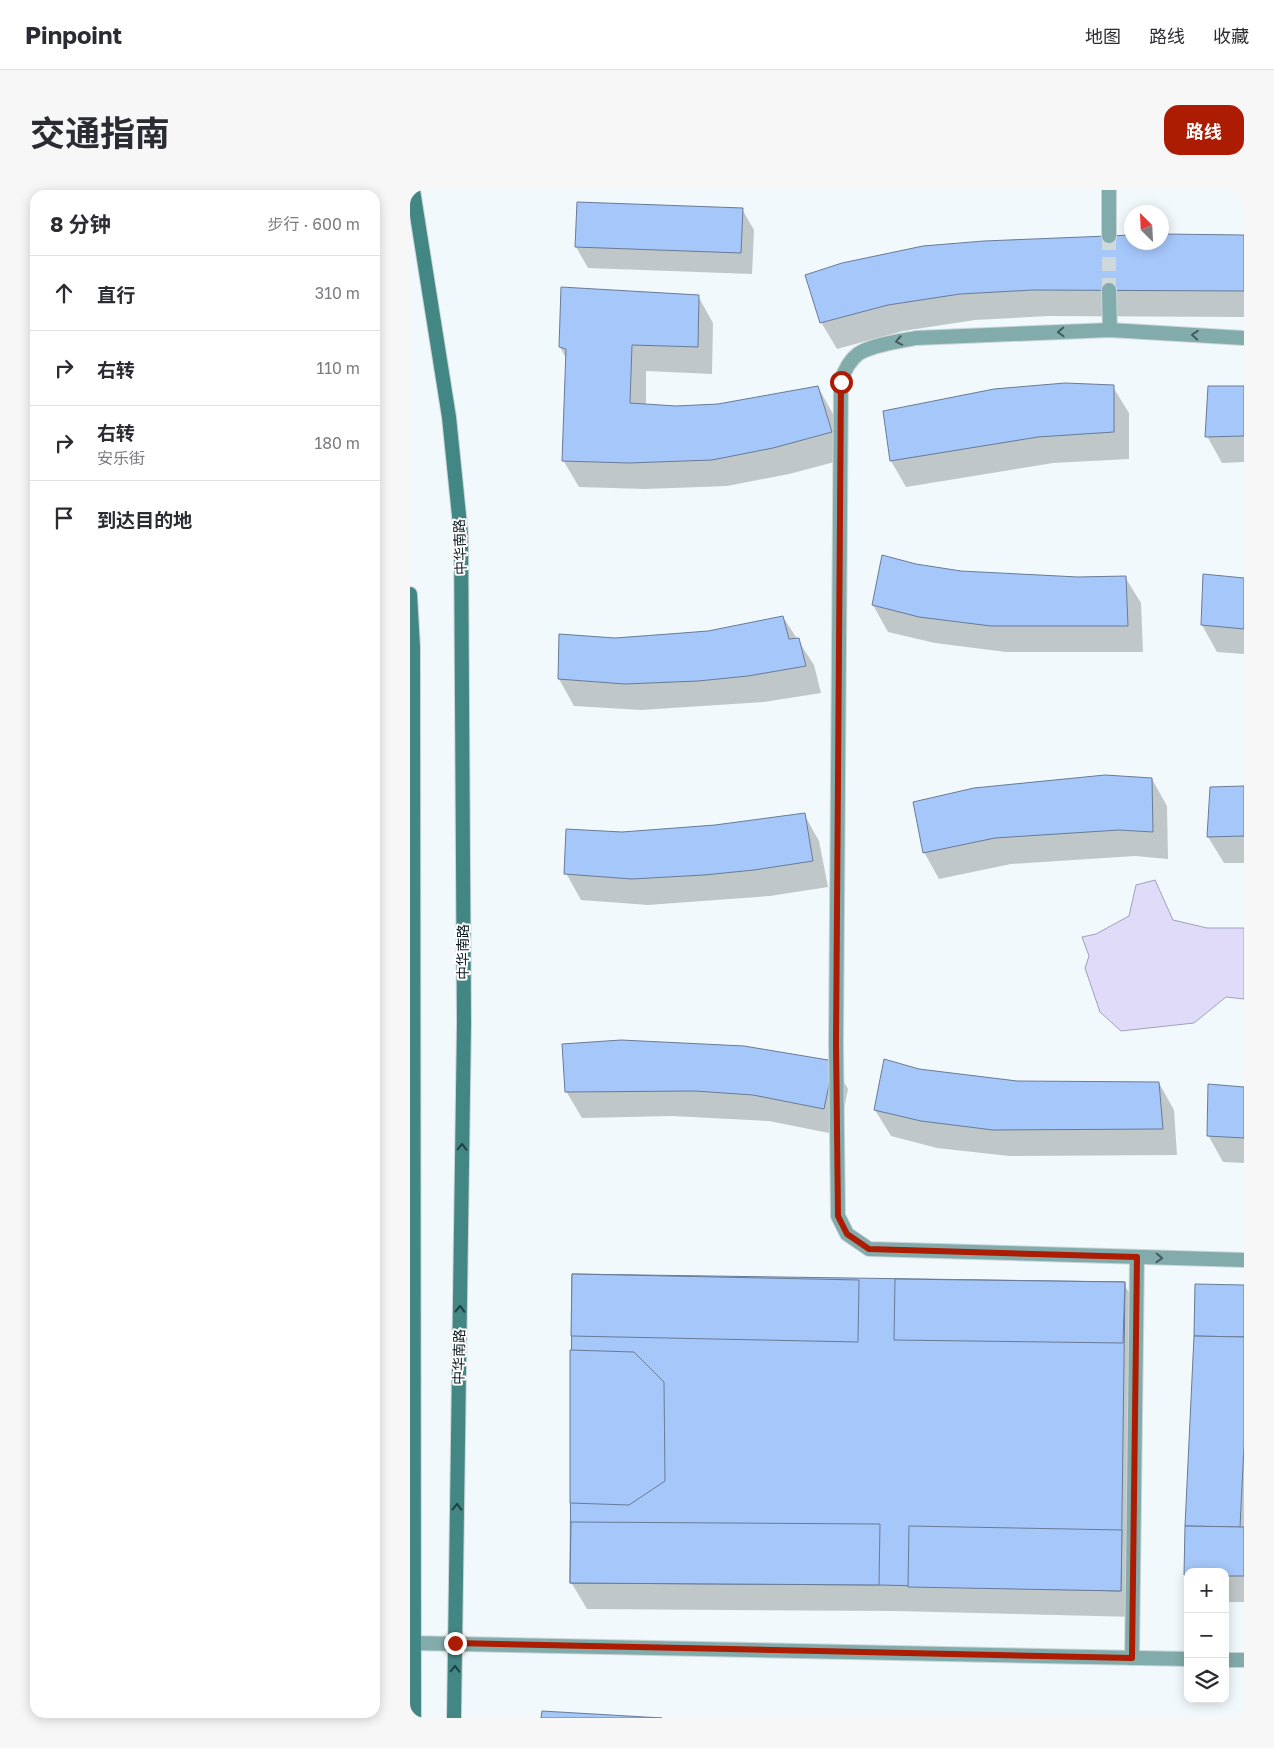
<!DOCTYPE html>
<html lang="zh">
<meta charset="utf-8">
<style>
:root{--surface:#fff;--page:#f7f7f7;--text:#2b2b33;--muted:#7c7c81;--line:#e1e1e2;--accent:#ab1c02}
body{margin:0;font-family:"Golos Text","Noto Sans SC",sans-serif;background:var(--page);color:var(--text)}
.controls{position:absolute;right:15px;bottom:15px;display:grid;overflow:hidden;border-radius:10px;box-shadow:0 2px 12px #0003}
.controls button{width:45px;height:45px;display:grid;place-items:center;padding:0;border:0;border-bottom:1px solid var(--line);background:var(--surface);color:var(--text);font:25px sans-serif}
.compass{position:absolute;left:714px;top:15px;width:45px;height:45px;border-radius:50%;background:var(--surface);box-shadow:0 2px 12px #0003;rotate:336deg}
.stop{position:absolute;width:15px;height:15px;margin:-11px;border:4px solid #ab1c02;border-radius:50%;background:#fff}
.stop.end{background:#ab1c02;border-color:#fff;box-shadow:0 1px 5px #0008}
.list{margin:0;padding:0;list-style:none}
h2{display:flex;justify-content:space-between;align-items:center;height:65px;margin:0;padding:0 20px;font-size:21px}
h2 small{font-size:16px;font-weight:400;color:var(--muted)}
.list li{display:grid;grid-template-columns:32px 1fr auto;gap:15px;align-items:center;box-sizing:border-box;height:75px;padding:0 20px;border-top:1px solid var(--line)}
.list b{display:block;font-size:19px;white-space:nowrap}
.list p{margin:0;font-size:16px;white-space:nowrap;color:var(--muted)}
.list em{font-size:16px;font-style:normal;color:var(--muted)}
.icon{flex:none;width:28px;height:28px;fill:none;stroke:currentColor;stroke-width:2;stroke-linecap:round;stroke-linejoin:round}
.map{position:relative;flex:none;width:834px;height:1528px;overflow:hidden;border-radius:15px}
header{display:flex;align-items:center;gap:30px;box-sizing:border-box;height:70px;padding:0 25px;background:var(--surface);border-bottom:1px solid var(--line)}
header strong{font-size:24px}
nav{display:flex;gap:28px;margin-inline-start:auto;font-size:18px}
.intro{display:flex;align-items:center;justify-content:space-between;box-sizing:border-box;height:120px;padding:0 30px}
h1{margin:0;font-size:35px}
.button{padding:12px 22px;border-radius:15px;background:var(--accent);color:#fff;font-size:18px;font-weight:700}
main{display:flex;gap:30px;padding:0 30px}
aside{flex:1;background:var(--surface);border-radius:15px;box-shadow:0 2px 12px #0003}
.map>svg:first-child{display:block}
</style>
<header>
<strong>Pinpoint</strong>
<nav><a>地图</a><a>路线</a><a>收藏</a></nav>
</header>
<div class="intro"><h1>交通指南</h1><a class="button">路线</a></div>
<main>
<aside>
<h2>8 分钟<small>步行 · 600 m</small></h2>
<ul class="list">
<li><svg class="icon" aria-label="ahead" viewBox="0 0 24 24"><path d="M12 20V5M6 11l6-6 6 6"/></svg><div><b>直行</b></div><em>310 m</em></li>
<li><svg class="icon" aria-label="right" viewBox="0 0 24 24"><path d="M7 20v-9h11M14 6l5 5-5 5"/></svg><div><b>右转</b></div><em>110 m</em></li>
<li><svg class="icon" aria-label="right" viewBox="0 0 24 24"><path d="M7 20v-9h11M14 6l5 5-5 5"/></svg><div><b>右转</b><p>安乐街</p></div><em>180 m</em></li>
<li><svg class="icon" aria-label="arrive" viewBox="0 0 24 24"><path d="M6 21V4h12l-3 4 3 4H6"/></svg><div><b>到达目的地</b></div></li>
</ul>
</aside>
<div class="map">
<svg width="834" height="1528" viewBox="0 0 834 1528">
<rect width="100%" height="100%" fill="#f1f9fc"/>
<polygon fill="#dfdbf9" stroke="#a0a1b8" points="745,690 763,730 797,738 834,738 834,809 816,807 784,833 711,841 690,822 675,778 679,766 672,747 686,744 719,726 726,695"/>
<g fill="#0003">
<polygon points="168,13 332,19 344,40 342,84 178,78 166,57"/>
<polygon points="752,45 834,46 834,127 638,126 565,130 493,141 427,159 411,132 396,85 722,52 752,52"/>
<polygon points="288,106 303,133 302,184 236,181 236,216 266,218 308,215 408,197 423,224 436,269 379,284 317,296 235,299 169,297 153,270 157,170 150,157"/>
<polygon points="703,197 719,223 719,269 643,273 496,297 481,271"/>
<polygon points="834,197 834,272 812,273 797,246"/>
<polygon points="506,376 550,382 668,388 715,387 731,413 733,462 596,462 525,453 478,442 463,415"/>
<polygon points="834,389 834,464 807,462 792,435"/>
<polygon points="373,427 404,475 411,503 354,512 231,520 164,516 149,489 298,442"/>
<polygon points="742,589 757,616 758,669 725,666 601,674 529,689 514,662"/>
<polygon points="834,598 834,673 814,673 798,647"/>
<polygon points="394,624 409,651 418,697 360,706 238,715 171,710 156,683 212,644 305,636"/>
<polygon points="423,872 438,899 429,945 359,931 262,926 172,928 156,901"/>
<polygon points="508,880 607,892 749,893 764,920 767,965 599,966 527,958 481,946 465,920"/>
<polygon points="834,899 834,973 813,972 798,945"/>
<polygon points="714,1094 729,1120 726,1427 485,1421 177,1419 161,1392"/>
<polygon points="786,1096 834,1096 834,1412 815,1412 815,1382 778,1382 778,1390 775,1385"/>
</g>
<g fill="#a6c7fa" stroke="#697b96">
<polygon points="167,12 333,18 331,63 165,57"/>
<polygon points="752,44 834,45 834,101 623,100 550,104 478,115 410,133 395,85 432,73 513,56 574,51 722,45 722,52 752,52"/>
<polygon points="151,97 289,105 288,157 222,155 220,213 266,216 308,214 408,196 422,242 363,258 302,270 219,273 152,271 156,159 149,157"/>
<polygon points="655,193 704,195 704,242 628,247 480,271 473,221 584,199"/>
<polygon points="798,196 834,196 834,246 795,247"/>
<polygon points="472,365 506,374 551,381 668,387 716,386 718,436 581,436 509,427 462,415"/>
<polygon points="793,384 834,388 834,439 791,435"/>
<polygon points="373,426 379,449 389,448 396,476 338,486 288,491 215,494 148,489 149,444 205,448 259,444 298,441"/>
<polygon points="695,585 742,588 743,642 709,640 585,648 513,663 503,612 564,598"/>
<polygon points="834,596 834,646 797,647 800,597"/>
<polygon points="395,623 403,671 344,680 294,685 222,689 154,684 156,639 212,642 305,635"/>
<polygon points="211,850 334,856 424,871 414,919 343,905 285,901 155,902 152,854"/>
<polygon points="474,869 509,879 607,891 749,892 753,939 583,940 511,931 464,920"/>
<polygon points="798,894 834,897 834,948 797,946"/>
<polygon points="162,1084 715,1092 711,1401 469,1395 160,1393"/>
<polygon points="162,1084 449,1090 448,1152 161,1146"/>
<polygon points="485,1089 715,1092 713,1153 484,1150"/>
<polygon points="785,1094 834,1095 834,1147 784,1146"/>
<polygon points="784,1146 834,1147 834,1256 830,1337 775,1336"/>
<polygon points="160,1160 224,1162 254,1192 255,1291 219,1315 160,1313"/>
<polygon points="161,1332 470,1334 469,1395 160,1393"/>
<polygon points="499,1336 712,1340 711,1401 498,1397"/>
<polygon points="775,1336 834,1337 834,1386 815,1386 815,1382 778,1382 778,1385 774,1385"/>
<polygon points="132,1521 252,1528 131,1528"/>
</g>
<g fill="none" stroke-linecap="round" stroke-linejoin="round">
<polyline stroke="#cfd8db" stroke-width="14" stroke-dasharray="14 7" stroke-linecap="butt" points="699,46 699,100"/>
<defs>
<g id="minor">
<polyline points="699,46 699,0"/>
<polyline points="699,100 700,140"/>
<path d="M834,148L700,140L506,148C491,151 461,155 448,164C440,170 434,182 431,191L426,853L428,1026L437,1044L459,1059L834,1070"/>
<polyline points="722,1468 727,1067"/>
</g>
<g id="tertiary">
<polyline points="0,1453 778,1469"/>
<polyline points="815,1470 834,1470"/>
</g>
<g id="secondary">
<polyline points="3,0 39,227 51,345 54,833 44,1528"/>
<polyline points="0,404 3,457 4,1528"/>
</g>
</defs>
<use href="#minor" stroke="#cdd5d9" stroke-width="16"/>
<use href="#tertiary" stroke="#cdd5d9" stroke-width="16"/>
<use href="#secondary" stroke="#cdd5d9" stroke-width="16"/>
<use href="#minor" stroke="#82acab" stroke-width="14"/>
<use href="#tertiary" stroke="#82acab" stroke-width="14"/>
<use href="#secondary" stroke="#438785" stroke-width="14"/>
</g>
<defs><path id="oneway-chevron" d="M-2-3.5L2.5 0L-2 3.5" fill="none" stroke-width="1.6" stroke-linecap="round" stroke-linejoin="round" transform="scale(1.25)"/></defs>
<g stroke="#425c5f">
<use href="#oneway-chevron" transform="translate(651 142) rotate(178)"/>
<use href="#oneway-chevron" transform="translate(785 145) rotate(-176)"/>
<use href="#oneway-chevron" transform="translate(489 151) rotate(169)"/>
<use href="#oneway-chevron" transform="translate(749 1068) rotate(2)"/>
</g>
<g stroke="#204144">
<use href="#oneway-chevron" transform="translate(52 957) rotate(-89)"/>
<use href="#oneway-chevron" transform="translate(50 1119) rotate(-89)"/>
<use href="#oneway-chevron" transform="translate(47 1317) rotate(-89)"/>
<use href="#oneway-chevron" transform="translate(45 1479) rotate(-89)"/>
</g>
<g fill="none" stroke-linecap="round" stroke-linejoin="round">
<polyline stroke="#ab1c02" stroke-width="6" points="45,1453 722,1468 727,1067 459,1059 437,1044 428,1026 426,853 431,192"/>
</g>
<g text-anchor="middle" stroke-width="4" stroke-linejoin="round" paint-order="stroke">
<g font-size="14" fill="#0d1b21" stroke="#fff">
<text transform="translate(50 357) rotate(-92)" y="5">中华南路</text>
<text transform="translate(53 762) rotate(-90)" y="5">中华南路</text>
<text transform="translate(49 1167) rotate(-89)" y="5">中华南路</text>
</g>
</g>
</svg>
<div class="controls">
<button>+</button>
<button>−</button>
<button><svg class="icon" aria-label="layers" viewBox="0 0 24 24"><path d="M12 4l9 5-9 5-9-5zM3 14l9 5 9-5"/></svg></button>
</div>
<svg class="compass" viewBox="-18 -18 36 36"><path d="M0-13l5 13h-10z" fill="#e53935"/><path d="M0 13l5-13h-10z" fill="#7c7c81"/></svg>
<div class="stop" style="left:431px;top:192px"></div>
<div class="stop end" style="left:45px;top:1453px"></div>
</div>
</main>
